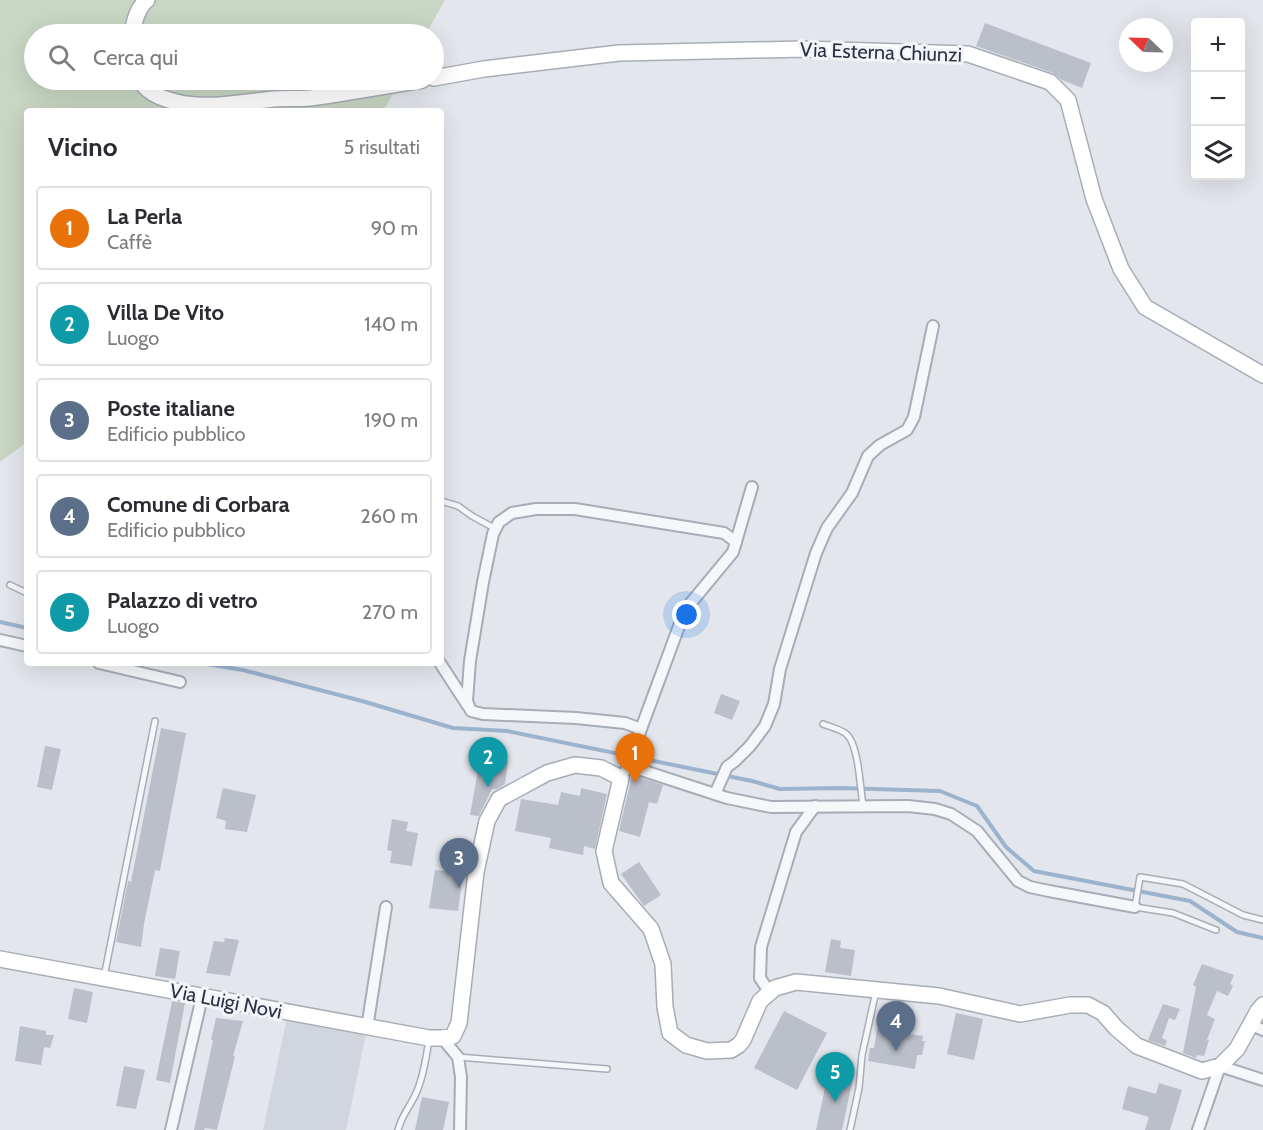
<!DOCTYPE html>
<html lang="it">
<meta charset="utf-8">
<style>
:root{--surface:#fff;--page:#f2f2f3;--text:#2b2b33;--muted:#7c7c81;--line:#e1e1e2;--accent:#d84154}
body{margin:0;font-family:Cabin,sans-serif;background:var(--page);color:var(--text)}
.controls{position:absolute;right:18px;top:18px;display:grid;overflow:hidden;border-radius:6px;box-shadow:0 6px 24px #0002}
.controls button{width:54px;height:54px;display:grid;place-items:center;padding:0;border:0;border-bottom:2px solid var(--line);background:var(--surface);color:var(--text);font:30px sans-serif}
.compass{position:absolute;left:1119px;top:18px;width:54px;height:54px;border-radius:50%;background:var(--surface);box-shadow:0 6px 24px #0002;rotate:293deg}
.you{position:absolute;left:687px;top:615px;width:21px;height:21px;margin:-15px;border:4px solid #fff;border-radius:50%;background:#1a73e8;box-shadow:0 0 0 9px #1a73e833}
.badge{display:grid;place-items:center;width:39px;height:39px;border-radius:50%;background:var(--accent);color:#fff;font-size:20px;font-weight:700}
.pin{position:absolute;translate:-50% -50px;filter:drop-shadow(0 2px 3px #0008)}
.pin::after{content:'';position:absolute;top:32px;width:21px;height:18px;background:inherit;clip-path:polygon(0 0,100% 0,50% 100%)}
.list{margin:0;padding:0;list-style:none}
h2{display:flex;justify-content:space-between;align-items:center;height:78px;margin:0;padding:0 24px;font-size:26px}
h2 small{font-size:20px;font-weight:400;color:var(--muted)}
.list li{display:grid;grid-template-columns:39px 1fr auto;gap:18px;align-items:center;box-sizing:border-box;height:84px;margin:0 12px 12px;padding:0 12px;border:2px solid var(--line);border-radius:6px}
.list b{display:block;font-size:22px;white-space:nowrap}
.list p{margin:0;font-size:20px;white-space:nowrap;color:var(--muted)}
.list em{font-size:20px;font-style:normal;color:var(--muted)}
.icon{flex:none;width:33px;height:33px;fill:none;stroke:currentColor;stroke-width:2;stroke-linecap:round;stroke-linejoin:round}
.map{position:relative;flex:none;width:1263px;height:1130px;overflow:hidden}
.search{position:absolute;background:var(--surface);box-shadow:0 6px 24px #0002;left:24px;top:24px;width:420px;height:66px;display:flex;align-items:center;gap:15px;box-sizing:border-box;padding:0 21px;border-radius:33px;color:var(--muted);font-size:22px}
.panel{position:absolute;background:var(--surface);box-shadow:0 6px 24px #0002;left:24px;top:108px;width:420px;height:558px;border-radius:6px}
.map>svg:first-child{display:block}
</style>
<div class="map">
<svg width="1263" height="1130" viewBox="0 0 1263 1130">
<rect width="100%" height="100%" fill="#e3e6ec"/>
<polygon fill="#d1d5de" points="287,1018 366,1034 346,1130 263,1130"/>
<polygon fill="#c8d6c3" points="0,0 445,0 426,34 34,34 34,80 401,80 383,111 27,111 27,442 0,462"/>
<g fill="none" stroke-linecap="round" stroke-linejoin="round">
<g stroke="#9cb3ce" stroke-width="4">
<polyline points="0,622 27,628"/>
<polyline points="201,663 243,670 362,701 453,728 507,731 752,781 780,789 840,788 940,791 977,806 1006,847 1034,871 1190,901 1237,932 1263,938"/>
</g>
</g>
<g fill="#babfca">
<polygon points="985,23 1091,63 1082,88 1062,80 1053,73 976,46"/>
<polygon points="721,694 740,701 732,720 714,713"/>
<polygon points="161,728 186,733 160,871 155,870 144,924 141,947 116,942 128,881 131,882"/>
<polygon points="45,746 61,749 52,790 37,787"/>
<polygon points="480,759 508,761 505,784 497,789 492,789 479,816 470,815"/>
<polygon points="632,775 663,785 657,804 649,802 640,837 619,831"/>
<polygon points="223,788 256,795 247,832 225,829 226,821 216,818"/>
<polygon points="581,788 607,794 595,849 584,846 583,855 549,848 551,838 515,831 521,799 558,805 561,792 580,796"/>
<polygon points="392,819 408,822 406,831 418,833 412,866 390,863 392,851 387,850"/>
<polygon points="639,862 661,895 644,906 621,874"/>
<polygon points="435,870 463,873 458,911 429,908"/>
<polygon points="225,938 239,940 230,976 206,973 214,941 224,942"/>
<polygon points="831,939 841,941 840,948 855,950 851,976 825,972"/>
<polygon points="160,948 180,951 175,979 155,976"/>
<polygon points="1202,964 1234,975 1230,984 1233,986 1228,996 1217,991 1207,1015 1215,1019 1207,1040 1209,1040 1204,1056 1197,1055 1196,1058 1183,1053 1196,987 1193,985"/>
<polygon points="74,988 93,992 87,1023 68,1019"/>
<polygon points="172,1001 185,1003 170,1083 156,1080"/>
<polygon points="1163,1004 1180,1009 1175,1020 1169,1018 1162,1038 1167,1041 1165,1046 1148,1040"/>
<polygon points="784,1011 827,1033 797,1090 754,1068"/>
<polygon points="956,1013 983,1019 974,1060 947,1054"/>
<polygon points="216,1018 243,1021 233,1056 235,1056 217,1130 205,1128 204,1130 194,1130 213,1040 211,1040"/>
<polygon points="20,1026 46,1031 46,1035 54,1035 50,1048 44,1047 41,1065 15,1061"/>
<polygon points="877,1029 923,1036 922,1041 925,1041 922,1055 917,1055 915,1069 868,1061 870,1048 874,1048"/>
<polygon points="124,1066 145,1070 136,1109 116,1106"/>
<polygon points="829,1069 854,1074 842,1130 816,1130"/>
<polygon points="1159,1083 1182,1090 1170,1130 1145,1130 1149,1117 1122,1109 1128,1086 1156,1094"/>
<polygon points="422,1097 449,1102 443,1130 415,1130"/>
</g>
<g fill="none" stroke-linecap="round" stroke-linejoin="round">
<defs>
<g id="service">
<polyline points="441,501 458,506 472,516 496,529"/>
<polyline points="10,585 27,593"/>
<path d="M823,724C830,727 839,729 845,733C859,742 860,789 863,805"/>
<polyline points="1216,930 1173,913 1135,907 1140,877 1183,884 1243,915 1263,920"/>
<polyline points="104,977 155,721"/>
<polyline points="458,1057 607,1069"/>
<path d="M398,1130C402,1114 411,1106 417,1091C424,1075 426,1057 429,1040"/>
<polyline points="850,1130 859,1088 862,1055 876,991"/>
</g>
<g id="minor">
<polyline points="0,640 27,646"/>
<polyline points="99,663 180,682"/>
<polyline points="440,663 468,706"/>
<polyline points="641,729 625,723 576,718 483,714 471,711 467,701 470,661 483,582 493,534 499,522 512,513 536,509 575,509 724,533 736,542"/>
<polyline points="629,766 727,798 771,807 908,806 935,809 951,814 977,831 1018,881 1030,887 1049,891 1135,907"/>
<polyline points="626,770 629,766 641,729 685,610 733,552 752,487"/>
<polyline points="715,794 727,767 735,761 750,746 765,726 774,704 780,669 816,553 827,528 852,493 868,456 880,445 907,430 914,417 933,326"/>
<polyline points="770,993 760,978 761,947 796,832 815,806"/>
<polyline points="1251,1025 1263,1030"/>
<polyline points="367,1028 386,907"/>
<polyline points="442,1038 458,1057 461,1077 460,1130"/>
<polyline points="171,1130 202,997"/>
<polyline points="1198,1130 1220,1066 1263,1080"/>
</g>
<g id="secondary">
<path d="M132,34C134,22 137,8 147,0"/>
<polyline points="434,78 484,69 619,53 803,49 968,54 1050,82 1068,100 1094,199 1121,269 1145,307 1263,375"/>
<path d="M140,80C148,96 170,101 186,104C215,108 245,102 273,99C285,98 297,99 310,98C347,93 385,86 422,80"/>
<polyline points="0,959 429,1038 442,1038 453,1036 459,1023 476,872 487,821 499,799 547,773 575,765 601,768 621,778 604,851 611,883 651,929 663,964 665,1007 670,1033 686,1045 707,1051 731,1050 739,1045 743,1040 760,1001 775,988 796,982 939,996 1020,1014 1070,1005 1088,1005 1103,1013 1116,1028 1137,1046 1202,1071 1220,1066 1237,1049 1258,1011 1263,1005"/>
</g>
</defs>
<use href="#service" stroke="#a7adb7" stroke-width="8"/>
<use href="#minor" stroke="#a7adb7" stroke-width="14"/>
<use href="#secondary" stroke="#a7adb7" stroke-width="18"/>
<use href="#service" stroke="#f6f7fa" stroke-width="5"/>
<use href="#minor" stroke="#f6f7fa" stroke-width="10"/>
<use href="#secondary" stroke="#fff" stroke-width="15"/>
</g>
<g text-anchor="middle" stroke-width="6" stroke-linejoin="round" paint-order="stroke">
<g font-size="20" fill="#293346" stroke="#f3f5f9">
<text transform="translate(881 52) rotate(2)" y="7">Via Esterna Chiunzi</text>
<text transform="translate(226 1001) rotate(11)" y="7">Via Luigi Novi</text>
</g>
</g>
</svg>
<div class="controls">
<button>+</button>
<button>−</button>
<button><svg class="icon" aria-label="layers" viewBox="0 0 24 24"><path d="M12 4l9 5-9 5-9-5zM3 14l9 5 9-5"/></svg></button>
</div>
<svg class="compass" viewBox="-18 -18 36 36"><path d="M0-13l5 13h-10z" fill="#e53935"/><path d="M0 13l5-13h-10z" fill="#7c7c81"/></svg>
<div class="you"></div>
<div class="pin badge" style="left:635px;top:783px;background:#e8710a">1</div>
<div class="pin badge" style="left:488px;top:787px;background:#0f9aa8">2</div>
<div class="pin badge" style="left:459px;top:888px;background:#5c6f8a">3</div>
<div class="pin badge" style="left:896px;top:1051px;background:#5c6f8a">4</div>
<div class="pin badge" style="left:835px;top:1102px;background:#0f9aa8">5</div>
<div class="search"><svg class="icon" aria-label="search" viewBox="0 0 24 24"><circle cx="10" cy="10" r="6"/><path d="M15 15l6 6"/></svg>Cerca qui</div>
<section class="panel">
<h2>Vicino<small>5 risultati</small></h2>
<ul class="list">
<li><span class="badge" style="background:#e8710a">1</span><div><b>La Perla</b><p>Caffè</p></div><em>90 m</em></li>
<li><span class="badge" style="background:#0f9aa8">2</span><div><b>Villa De Vito</b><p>Luogo</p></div><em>140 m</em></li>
<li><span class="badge" style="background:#5c6f8a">3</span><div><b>Poste italiane</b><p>Edificio pubblico</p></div><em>190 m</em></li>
<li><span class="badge" style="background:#5c6f8a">4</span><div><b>Comune di Corbara</b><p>Edificio pubblico</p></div><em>260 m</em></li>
<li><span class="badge" style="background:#0f9aa8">5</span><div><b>Palazzo di vetro</b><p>Luogo</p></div><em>270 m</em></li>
</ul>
</section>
</div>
